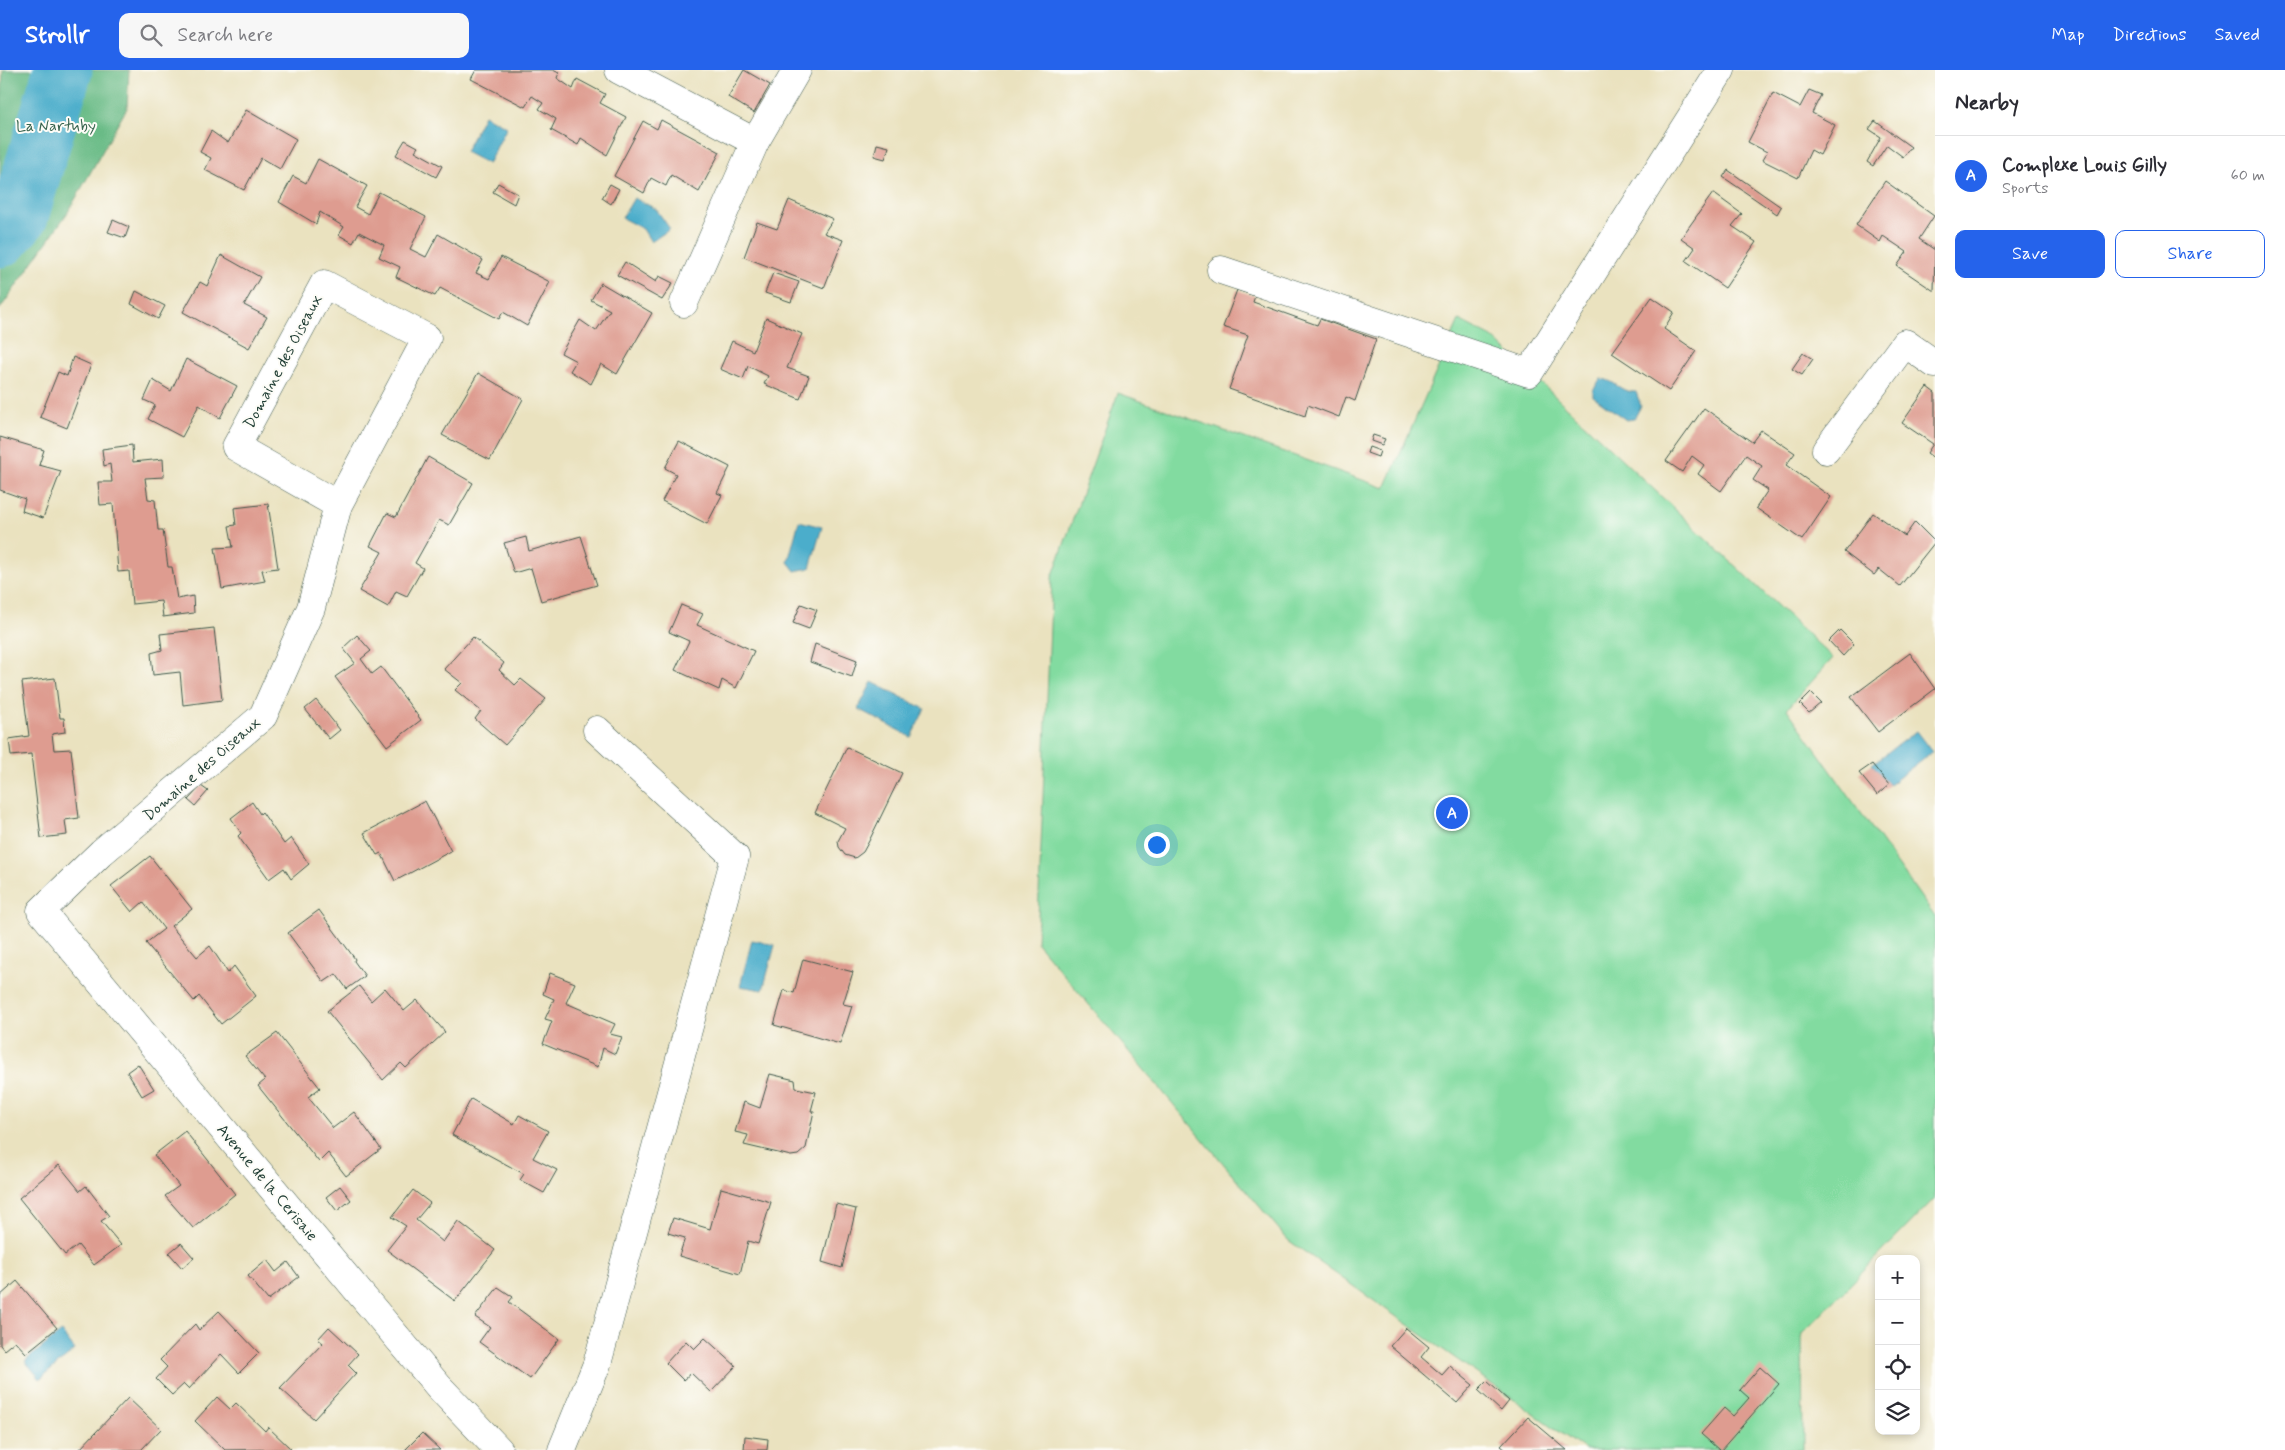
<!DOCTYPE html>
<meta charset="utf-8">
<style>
:root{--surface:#fff;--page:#f7f7f7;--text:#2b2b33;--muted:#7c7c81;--line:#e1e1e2;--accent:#2563eb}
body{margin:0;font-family:Mynerve,sans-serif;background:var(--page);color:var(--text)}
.controls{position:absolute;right:15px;bottom:15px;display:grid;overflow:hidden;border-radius:10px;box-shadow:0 2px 8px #0003}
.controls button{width:45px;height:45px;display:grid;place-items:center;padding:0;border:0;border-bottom:1px solid var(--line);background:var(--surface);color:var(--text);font:25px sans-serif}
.you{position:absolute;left:1156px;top:774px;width:18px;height:18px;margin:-12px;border:4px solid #fff;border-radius:50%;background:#1a73e8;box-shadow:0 0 0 8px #1a73e833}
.badge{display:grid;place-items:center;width:32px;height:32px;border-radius:50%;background:var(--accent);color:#fff;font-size:16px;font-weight:700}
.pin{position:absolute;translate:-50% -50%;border:2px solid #fff;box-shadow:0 1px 5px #0006}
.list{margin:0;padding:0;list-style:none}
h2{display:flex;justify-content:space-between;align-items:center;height:65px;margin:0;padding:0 20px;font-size:21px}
h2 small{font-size:16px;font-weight:400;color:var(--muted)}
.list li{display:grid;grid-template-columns:32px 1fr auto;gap:15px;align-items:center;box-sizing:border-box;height:80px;padding:0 20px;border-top:1px solid var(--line)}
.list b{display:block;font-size:19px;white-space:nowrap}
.list p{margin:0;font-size:16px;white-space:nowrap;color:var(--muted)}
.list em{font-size:16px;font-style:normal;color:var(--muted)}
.actions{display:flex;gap:10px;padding:15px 20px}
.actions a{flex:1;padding:11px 0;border:1px solid var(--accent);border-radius:10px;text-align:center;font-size:18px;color:var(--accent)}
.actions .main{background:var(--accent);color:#fff}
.icon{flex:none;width:28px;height:28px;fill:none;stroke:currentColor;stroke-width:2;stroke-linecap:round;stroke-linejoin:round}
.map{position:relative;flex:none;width:1935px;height:1380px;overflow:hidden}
header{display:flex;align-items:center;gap:30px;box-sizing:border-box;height:70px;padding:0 25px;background:var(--accent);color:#fff}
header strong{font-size:24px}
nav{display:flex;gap:28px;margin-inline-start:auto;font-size:18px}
.search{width:350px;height:45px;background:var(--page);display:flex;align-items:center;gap:12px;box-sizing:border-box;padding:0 18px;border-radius:10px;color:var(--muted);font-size:19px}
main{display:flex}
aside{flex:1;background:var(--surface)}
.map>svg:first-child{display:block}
</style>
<header>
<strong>Strollr</strong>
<div class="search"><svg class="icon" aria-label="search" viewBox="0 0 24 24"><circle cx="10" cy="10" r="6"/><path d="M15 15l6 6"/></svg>Search here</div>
<nav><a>Map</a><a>Directions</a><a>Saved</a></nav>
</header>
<main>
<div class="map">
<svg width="1935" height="1380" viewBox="0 0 1935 1380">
<rect width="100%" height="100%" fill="#fdfcf7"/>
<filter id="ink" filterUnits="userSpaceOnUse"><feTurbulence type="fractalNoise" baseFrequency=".02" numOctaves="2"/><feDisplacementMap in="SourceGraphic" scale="10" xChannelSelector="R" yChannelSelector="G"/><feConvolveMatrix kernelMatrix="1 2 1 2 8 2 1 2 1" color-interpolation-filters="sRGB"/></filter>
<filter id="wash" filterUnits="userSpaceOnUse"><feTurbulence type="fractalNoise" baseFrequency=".0096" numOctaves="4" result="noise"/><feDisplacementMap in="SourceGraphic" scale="20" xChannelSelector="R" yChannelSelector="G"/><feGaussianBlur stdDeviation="1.12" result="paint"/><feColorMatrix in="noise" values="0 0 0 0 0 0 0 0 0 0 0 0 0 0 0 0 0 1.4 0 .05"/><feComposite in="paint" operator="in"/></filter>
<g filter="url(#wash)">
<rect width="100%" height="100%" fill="#eae2bf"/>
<polygon fill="#82dba0" stroke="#508c6a" points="1459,250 1492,267 1833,588 1787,639 1935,847 1935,1128 1802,1264 1803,1380 1585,1380 1288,1170 1037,873 1052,508 1118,323 1385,418"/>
<polygon fill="#69bb86" stroke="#447c5d" points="3,0 129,0 127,38 68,142 0,239 0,56"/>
<g fill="#4cadcb" stroke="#367580">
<polygon points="484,45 507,57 488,94 465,82"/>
<polygon points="634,128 656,139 670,159 651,172 643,159 622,148"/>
<path d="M1601,309C1616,310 1620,323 1636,322L1641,336L1634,349L1626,350L1593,326V320Z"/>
<polygon points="799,451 822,457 810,498 795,501 788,492"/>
<polygon points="872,612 925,639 911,667 858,639"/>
<polygon points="1916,661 1932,682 1889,715 1872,694"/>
<polygon points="752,870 775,875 763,920 740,916"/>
<polygon points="61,1262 75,1280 40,1309 25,1291"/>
</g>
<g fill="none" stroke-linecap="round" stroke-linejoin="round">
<polyline stroke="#4cadcb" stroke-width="59" points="0,168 19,146 63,0"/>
</g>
<g id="blocks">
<g fill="#de9c90">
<polygon points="476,0 553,0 559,3 557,8 573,19 577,9 605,24 600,33 626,47 607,85 581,68 578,75 551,60 556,49 539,39 543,33 532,26 525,37 471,9"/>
<polygon points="744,0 770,15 754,43 728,27"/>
<polygon points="1809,20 1821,25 1812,43 1835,55 1820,85 1811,80 1798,108 1762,90 1767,82 1748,72 1773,23 1800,37"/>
<polygon points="246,40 296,69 280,99 261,88 244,120 205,100 211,88 200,82 211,61 228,73"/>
<polygon points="661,50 720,82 699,122 671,105 666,116 651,108 644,123 614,106 643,51 657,59"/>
<polygon points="1875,51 1911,77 1903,87 1887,75 1873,96 1867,92 1881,67 1869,59"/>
<polygon points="405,70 418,77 415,81 442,96 436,107 396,85"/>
<polygon points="877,74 889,77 885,89 874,86"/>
<polygon points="318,89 367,116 355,137 368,144 379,122 426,147 410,179 426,187 438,164 483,190 476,203 489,209 501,187 550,212 527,256 503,242 499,249 440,218 435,226 396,207 400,197 379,187 384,175 359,162 353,173 339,165 344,157 320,142 316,154 279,132 293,106 306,113"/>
<polygon points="1728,100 1781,137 1777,144 1723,107"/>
<polygon points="1885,111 1934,146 1919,169 1935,180 1934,221 1897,196 1907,182 1883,166 1880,172 1856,155"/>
<polygon points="498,113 518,124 514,134 493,122"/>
<polygon points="610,114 619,119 611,134 602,128"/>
<polygon points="1713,123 1742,144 1732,156 1756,172 1725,218 1686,191 1695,178 1681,168"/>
<polygon points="789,130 833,149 824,163 843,170 824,218 744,187 757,152 777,159"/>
<polygon points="113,150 129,157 125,168 108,162"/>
<polygon points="221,185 260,207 244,235 267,247 249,278 183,242 200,212 207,216"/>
<polygon points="625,192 656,212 659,206 673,213 662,230 617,205"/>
<polygon points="773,203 799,212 791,232 765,223"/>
<polygon points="601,213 652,243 617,304 601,294 591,314 570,301 576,291 561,283 580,250 596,261 610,240 591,230"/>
<polygon points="1237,220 1255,226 1253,232 1317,255 1320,249 1376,269 1355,331 1346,327 1339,347 1308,335 1305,346 1229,319 1248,265 1223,257"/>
<polygon points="136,221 165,236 158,249 131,234"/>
<polygon points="1652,227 1674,242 1664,259 1696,281 1669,321 1612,283"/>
<polygon points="766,248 802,264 787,298 809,306 800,329 764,314 768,306 748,296 743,309 720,299 732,271 753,281"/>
<polygon points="1803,283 1813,289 1802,305 1792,299"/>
<polygon points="73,287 91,295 67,358 40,347 58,302 67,306"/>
<polygon points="186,289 237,316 220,348 199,335 182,367 148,349 155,335 144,330 153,310 171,321"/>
<polygon points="478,303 523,329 490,390 442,365"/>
<polygon points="1927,317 1935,323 1935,389 1927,383 1933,374 1902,353"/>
<polygon points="1704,338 1752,372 1761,360 1795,383 1786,395 1831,427 1802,470 1756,438 1768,420 1753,410 1762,396 1746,385 1721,421 1698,404 1704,395 1692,386 1682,402 1666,391"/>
<polygon points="1373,365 1385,369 1382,375 1371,371"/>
<polygon points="0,367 44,380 39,395 61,401 43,448 22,441 25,429 0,420"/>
<polygon points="679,371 730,397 717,423 722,425 707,454 662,431 676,404 665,398"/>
<polygon points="132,375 133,392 163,389 164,407 145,408 148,429 155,430 158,460 163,460 168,497 172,497 177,529 193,526 194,543 163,547 161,531 132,534 129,501 118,502 113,434 100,435 98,412 112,412 110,394 104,396 102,379"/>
<polygon points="1369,377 1380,381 1378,387 1367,383"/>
<polygon points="428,387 473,413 449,455 439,450 415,493 423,498 407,526 396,521 388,537 359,521 382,482 370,476 387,443 396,447"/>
<polygon points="268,434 278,498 262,500 265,511 222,519 215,478 233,477 229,456 236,455 234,438"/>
<polygon points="1873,443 1905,466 1915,452 1935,472 1900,516 1879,499 1874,505 1844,482"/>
<polygon points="581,466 597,515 541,531 531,498 514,503 504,473 526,467 529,481"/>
<polygon points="801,534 817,540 809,559 793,553"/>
<polygon points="681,535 703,544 697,555 754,581 736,618 722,610 719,620 675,600 689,571 669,562"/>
<polygon points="214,558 222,630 183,635 180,602 153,605 151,583 162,580 160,564"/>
<polygon points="1840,560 1854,574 1843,586 1829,571"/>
<polygon points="357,565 371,581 361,589 372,604 381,597 421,650 387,676 335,607 355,593 343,578"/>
<polygon points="473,567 504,593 499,600 515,615 521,609 546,629 505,675 475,649 481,641 455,620 462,613 444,599"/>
<polygon points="815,574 857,590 852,607 810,592"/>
<polygon points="1910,583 1935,619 1878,662 1851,627"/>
<polygon points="55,608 60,648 64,648 65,662 52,664 54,680 71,679 79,748 65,750 67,765 41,768 31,684 11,686 9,669 29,666 22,612"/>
<polygon points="1811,623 1821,633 1809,643 1800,634"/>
<polygon points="316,630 340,660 329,669 305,639"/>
<polygon points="847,677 902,703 869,771 863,782 855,788 845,785 839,777 838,771 845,758 815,743"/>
<polygon points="1872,694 1889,715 1877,725 1859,703"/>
<polygon points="201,716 208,721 195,736 188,730"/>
<polygon points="425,731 451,781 395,811 381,783 377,785 364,763"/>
<polygon points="252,732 260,744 262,742 284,774 291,768 309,794 291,809 284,798 269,809 238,766 241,763 231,748"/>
<polygon points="150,786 192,839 171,856 197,887 210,876 228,903 234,896 256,926 221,954 199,926 194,931 146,873 164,859 143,832 132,842 111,816"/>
<polygon points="319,840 355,889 354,891 365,906 347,919 336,904 324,912 288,863"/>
<polygon points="803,889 853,902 843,934 852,936 840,974 774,955 784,920 794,923"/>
<polygon points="550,903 575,913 566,933 615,954 610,964 622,967 615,984 603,978 598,997 543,974 552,951 545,949 554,929 543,924"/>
<polygon points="359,916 371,931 385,918 404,941 417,930 445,962 406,998 401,993 383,1010 327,941"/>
<polygon points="277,963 320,1018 308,1027 333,1058 354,1042 381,1079 346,1106 328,1083 319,1092 258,1016 265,1010 245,986"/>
<polygon points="138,994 154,1019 142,1026 127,1002"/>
<polygon points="770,1004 795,1010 796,1018 816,1022 811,1041 814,1041 806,1078 798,1085 791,1086 744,1075 748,1065 735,1062 744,1032 760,1038"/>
<polygon points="471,1029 514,1054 519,1045 548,1061 533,1088 557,1100 544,1123 520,1110 524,1104 452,1065"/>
<polygon points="185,1061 235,1124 193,1158 165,1126 179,1116 154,1085"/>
<polygon points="59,1095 80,1121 86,1116 109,1146 101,1151 121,1175 94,1195 78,1175 65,1185 19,1128"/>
<polygon points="340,1116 351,1130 337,1141 326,1127"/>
<polygon points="721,1118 771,1132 758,1174 748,1171 740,1204 679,1186 685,1168 668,1163 673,1148 710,1159"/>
<polygon points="413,1120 430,1133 416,1150 443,1172 458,1151 495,1180 455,1231 387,1180 406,1156 392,1147"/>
<polygon points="836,1134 856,1139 842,1198 822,1192"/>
<polygon points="181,1173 194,1188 182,1198 169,1183"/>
<polygon points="267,1190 276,1202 288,1192 299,1207 268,1230 248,1206"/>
<polygon points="17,1211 57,1258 26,1283 15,1271 4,1280 0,1275 0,1226"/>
<polygon points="498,1217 513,1227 509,1232 559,1269 530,1309 479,1272 490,1257 475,1247"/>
<polygon points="219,1241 259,1283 239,1303 221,1284 189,1319 184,1314 172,1325 156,1309 167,1297 160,1290 195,1254 199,1260"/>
<polygon points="329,1257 358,1284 348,1295 356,1303 314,1349 280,1318 323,1273 318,1269"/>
<polygon points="1406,1258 1429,1277 1421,1287 1442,1305 1450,1296 1473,1315 1457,1333 1390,1276"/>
<polygon points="705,1268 736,1296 711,1322 691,1303 683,1310 666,1293 686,1271 694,1279"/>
<polygon points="1760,1297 1779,1314 1721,1380 1719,1380 1701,1364 1724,1338 1733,1346 1749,1328 1740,1320"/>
<polygon points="1487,1311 1509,1331 1501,1341 1478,1320"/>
<polygon points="217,1327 230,1339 236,1333 265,1361 268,1357 291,1379 225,1380 195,1351"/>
<polygon points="128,1328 161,1359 141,1380 79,1380"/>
<polygon points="1528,1347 1567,1380 1506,1380 1501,1376"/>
<polygon points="422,1363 440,1380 405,1380"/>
<polygon points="745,1366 768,1369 767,1380 744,1380"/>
</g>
</g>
</g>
<g filter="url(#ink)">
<use href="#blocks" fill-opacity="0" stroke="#3d5649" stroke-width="1"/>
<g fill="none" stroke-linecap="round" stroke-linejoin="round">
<defs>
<g id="minor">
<polyline points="619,0 755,72"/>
<polyline points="1221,200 1529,303 1721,0"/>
<polyline points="684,233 755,72 797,0"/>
<polyline points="1826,380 1905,273 1935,294"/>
<polyline points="338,435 427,268 324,214 236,377 338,435 311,538 263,646 102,782 41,841 358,1221 439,1317 499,1380"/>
<polyline points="562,1380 597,1294 735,787 597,660"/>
</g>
</defs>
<use href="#minor" stroke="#3d5649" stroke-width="29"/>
<use href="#minor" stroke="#fff" stroke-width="28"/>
</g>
</g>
<g text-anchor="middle" stroke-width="4" stroke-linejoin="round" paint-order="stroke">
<g font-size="16" fill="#38644f" stroke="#fdfcf7">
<text x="56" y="61">La Nartuby</text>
</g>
<g font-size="16" fill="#1f3d34" stroke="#fdfcf7">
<text transform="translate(282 291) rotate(-62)" y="6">Domaine des Oiseaux</text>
<text transform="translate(201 698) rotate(-41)" y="6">Domaine des Oiseaux</text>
<text transform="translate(268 1112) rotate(50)" y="6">Avenue de la Cerisaie</text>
</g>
</g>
</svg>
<div class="controls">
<button>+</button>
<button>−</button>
<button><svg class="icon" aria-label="locate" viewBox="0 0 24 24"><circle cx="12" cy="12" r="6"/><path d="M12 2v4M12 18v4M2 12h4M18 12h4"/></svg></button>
<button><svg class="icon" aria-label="layers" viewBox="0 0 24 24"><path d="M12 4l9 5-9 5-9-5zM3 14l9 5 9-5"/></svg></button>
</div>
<div class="you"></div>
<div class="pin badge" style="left:1452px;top:743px">A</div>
</div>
<aside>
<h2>Nearby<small></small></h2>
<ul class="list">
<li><span class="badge">A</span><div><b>Complexe Louis Gilly</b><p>Sports</p></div><em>60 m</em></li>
</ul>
<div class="actions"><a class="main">Save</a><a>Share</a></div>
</aside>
</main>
